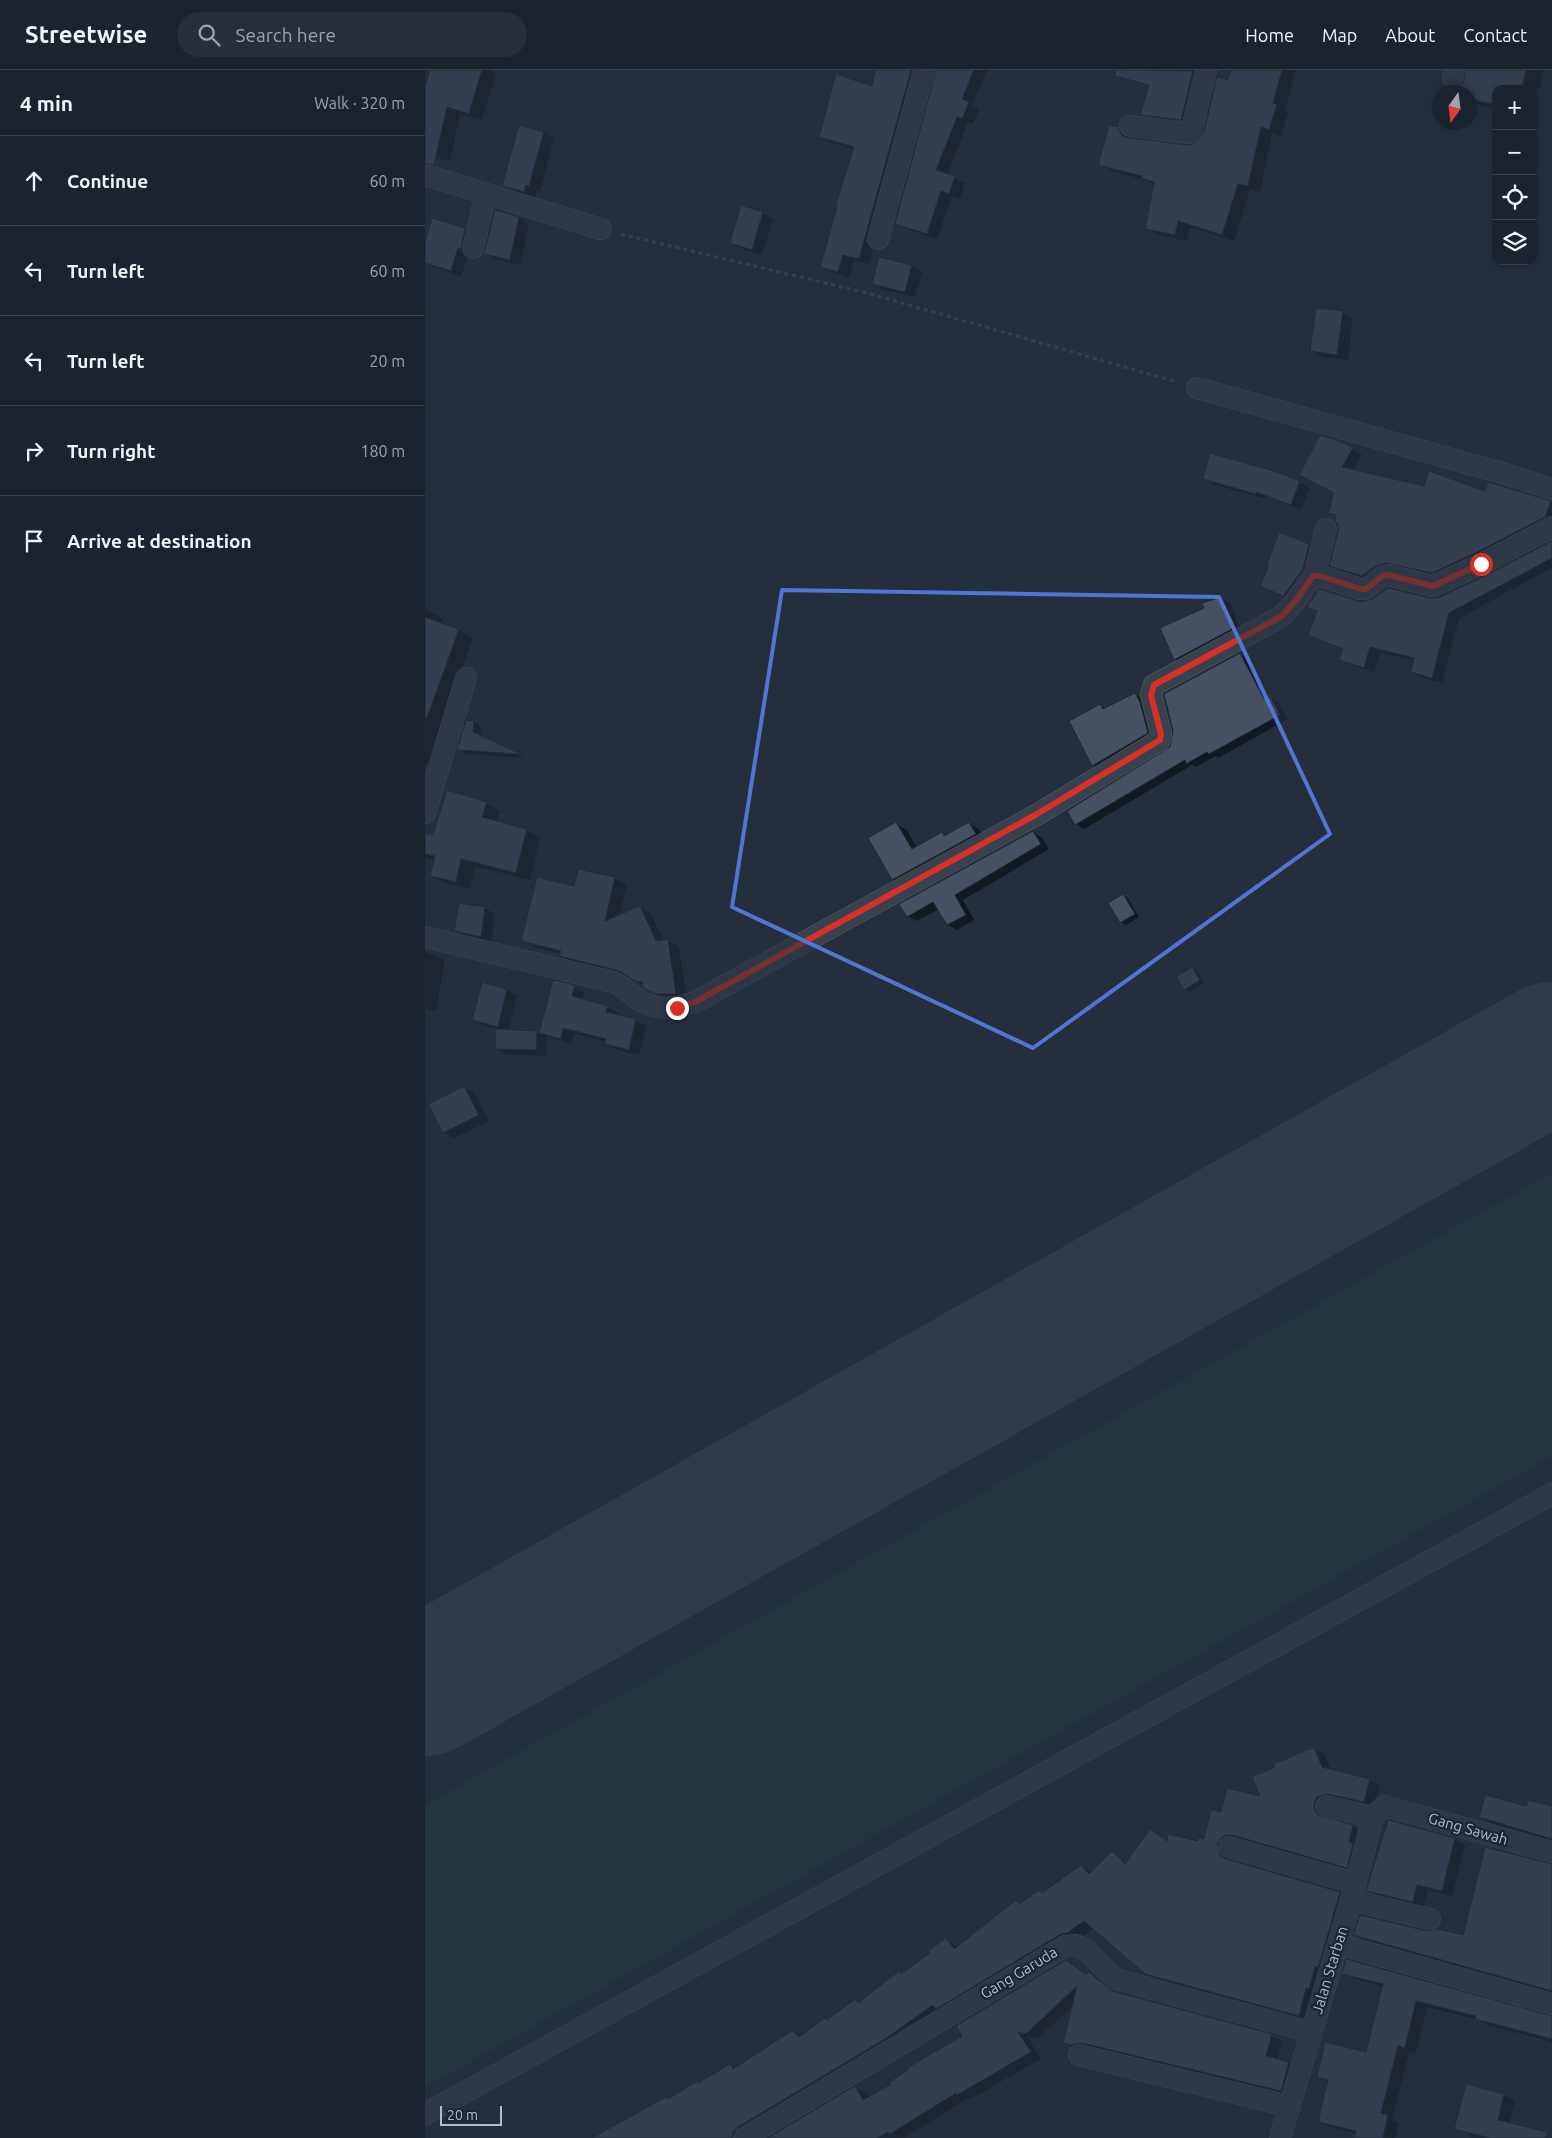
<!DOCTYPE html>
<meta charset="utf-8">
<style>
:root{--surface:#1b232e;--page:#282f3a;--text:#f1f3f6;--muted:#a0a4aa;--line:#39404a}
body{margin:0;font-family:Ubuntu,sans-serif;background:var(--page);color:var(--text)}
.controls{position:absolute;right:15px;top:15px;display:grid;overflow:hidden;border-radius:10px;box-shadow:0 2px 8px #0003}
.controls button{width:45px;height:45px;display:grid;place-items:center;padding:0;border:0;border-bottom:1px solid var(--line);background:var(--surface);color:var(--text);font:25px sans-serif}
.compass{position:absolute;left:1007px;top:15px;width:45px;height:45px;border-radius:50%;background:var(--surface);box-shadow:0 2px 8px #0003;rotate:194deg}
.scale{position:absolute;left:15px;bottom:12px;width:62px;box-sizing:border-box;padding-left:5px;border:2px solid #b4bcc9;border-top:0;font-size:14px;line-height:18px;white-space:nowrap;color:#b4bcc9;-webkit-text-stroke:4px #1d2633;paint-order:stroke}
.stop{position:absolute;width:15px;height:15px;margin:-11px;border:4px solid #d93025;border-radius:50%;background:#fff}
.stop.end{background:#d93025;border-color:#fff;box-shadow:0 1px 5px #0008}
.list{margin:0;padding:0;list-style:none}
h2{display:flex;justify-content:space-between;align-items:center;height:65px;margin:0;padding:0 20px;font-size:21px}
h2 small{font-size:16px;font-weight:400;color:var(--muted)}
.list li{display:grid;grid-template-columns:32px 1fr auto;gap:15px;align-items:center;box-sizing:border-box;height:90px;padding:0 20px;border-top:1px solid var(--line)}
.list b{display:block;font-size:19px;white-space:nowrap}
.list em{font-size:16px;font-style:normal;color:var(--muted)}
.icon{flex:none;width:28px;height:28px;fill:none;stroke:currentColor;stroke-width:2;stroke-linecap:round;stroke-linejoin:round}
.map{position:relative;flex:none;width:1127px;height:2068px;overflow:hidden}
header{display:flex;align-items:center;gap:30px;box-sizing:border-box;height:70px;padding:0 25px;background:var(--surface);border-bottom:1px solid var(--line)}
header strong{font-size:24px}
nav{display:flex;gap:28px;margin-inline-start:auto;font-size:18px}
.search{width:350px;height:45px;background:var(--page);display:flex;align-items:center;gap:12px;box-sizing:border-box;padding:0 18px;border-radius:28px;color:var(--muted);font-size:19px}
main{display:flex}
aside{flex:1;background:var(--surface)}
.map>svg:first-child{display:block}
</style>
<header>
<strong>Streetwise</strong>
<div class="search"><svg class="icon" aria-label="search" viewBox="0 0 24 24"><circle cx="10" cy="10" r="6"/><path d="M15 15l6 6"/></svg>Search here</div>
<nav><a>Home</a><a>Map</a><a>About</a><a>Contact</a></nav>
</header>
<main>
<aside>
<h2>4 min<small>Walk · 320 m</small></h2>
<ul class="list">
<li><svg class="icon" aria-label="ahead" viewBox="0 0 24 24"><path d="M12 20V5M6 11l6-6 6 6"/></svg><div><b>Continue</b></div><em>60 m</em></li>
<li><svg class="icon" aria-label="left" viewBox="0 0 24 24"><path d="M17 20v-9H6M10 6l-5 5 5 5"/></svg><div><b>Turn left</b></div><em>60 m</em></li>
<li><svg class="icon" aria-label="left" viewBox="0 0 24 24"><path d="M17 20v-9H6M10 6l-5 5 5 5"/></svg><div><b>Turn left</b></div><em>20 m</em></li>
<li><svg class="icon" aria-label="right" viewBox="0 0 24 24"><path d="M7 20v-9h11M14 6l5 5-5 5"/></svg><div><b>Turn right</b></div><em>180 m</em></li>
<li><svg class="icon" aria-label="arrive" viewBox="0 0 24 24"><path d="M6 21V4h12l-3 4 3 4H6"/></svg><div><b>Arrive at destination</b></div></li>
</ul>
</aside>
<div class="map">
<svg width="1127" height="2068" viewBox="0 0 1127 2068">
<rect width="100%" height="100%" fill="#242f3e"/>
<polygon fill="#263c3f" points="1127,1103 1127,1386 0,2017 0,1735"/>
<g fill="#0007">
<polygon points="6,0 67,0 71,3 57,50 35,44 25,91 0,86 0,16 2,16"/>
<polygon points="451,0 499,0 444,194 429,190 424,207 407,202 397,196 429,79 406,73 396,67 446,17"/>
<polygon points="512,0 562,0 547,35 554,39 548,54 543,52 522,105 540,113 535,129 527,126 512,169 482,159 471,153"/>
<polygon points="705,0 784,0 768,56 728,51 716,44 725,15"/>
<polygon points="807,0 871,0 860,40 863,42 856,66 847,63 835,122 825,119 809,171 765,157 762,171 734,165 722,158 730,115 723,111 687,101 675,94 692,58 705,65 707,70 763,77 770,75 778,67 804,12"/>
<polygon points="1042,0 1118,0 1115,18 1112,17 1108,34 1108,19 1071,19 1071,39 1044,32 1044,22 1032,22 1033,20 1038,16"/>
<polygon points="95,56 119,63 129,69 115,121 111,120 110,127 89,121 79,115"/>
<polygon points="337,143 348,149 337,185 317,179 306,173"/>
<polygon points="94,148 104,154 95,195 70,189 60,183"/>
<polygon points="39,159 50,165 36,206 0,194 0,176"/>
<polygon points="486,196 497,202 490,227 459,220 449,214"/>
<polygon points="918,243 928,248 923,290 897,287 887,281"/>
<polygon points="927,379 937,384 928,401 999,418 1061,423 1125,432 1127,433 1127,453 1018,508 948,511 916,501 906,495 914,462 912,447 904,442 910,423 885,410"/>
<polygon points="779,409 874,412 885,418 876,440 842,426 841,429 790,415"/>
<polygon points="1127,473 1127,498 1034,548 1017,613 997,608 987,602 990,591 955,582 949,602 926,595 916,589 919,580 885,564 893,542 884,536 1013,529 1062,506"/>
<polygon points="884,475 894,481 869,531 846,521 846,495"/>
<polygon points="796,528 806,534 817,565 760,595 750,589 780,539"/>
<polygon points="0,539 18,549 16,554 34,560 48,568 3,695 0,694"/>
<polygon points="815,584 823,589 843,628 853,632 863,649 793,688 790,686 771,697 767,695 659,759 651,754 747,677 750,666"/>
<polygon points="710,624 720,630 733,669 679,701 668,696 645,652 675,635 681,639"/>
<polygon points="48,652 57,657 56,667 100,688 42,684 34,679"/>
<polygon points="61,733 75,741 72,752 101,760 115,768 105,810 50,796 45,819 20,813 6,805 10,790 0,788 0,764 9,766"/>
<polygon points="544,753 554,759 560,770 478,815 468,809 471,754 482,760 492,778 517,764 521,766"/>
<polygon points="608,762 617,768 624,779 538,830 549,850 532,860 523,855 514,839 492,851 482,846"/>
<polygon points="154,800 190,808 202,815 194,846 215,837 226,844 239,871 242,870 254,877 262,930 239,928 203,906 147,892 136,884 109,877 97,870 150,818"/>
<polygon points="698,826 703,828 714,847 701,855 696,852"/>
<polygon points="60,838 70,844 66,872 41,866 31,860"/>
<polygon points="0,883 10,885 20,891 11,941 0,939"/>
<polygon points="767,898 772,901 779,913 765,922 760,919"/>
<polygon points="129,912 149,917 159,923 157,930 183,937 193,943 192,946 211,950 221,956 214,985 192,980 181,974 182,972 149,963 146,974 122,966 121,986 81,984 71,978 72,959 58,955 48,949 58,914 82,920 92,926 84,961 111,962 115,964"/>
<polygon points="39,1017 49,1023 64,1051 29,1068 19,1063"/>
<polygon points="889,1679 900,1685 906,1701 944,1710 955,1716 950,1737 899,1746 901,1749 928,1756 938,1763 932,1803 803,1788 805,1792 915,1823 926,1829 885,1951 732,1910 720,1903 669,1858 654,1869 319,2068 168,2068 274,2014 305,1995 310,1998 369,1961 377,1966 403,1951 430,1931 435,1933 474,1902 478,1904 507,1883 521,1870 533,1877 591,1832 596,1835 615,1821 619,1824 656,1796 667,1802 687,1783 702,1794 743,1772 773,1773 780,1771 797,1744 837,1728"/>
<polygon points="1127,1737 1127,1771 1066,1753 1055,1747 1102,1738"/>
<polygon points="1029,1769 1040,1775 1027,1826 1003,1820 998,1837 953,1826 943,1820"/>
<polygon points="1127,1795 1127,1923 941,1871 930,1865 1002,1862 1039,1867"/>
<polygon points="641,1892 662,1906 664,1903 675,1909 692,1924 846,1966 857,1972 852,1991 864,1994 875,2000 867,2026 650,1978 640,1972 649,1935 612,1969 602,1966 616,1989 543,2030 542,2029 479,2068 346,2068 430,2018 441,2024 444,2028 468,2014 539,1967"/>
<polygon points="919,1903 1127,1947 1127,1972 1063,1955 1054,1950 1002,1937 991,1983 984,1982 967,2049 974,2053 970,2068 931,2068 932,2064 905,2057 894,2051 904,2012 893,2006 942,1984 959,1917 930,1909"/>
<polygon points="1079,2025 1090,2031 1084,2054 1111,2061 1122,2068 1046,2068 1047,2066 1031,2058"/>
</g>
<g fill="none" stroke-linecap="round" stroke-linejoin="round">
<polyline stroke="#3f4a5a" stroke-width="140" points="0,1616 1127,982"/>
</g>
<g fill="#455162" stroke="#1f2835">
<polygon points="5,0 57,0 44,44 22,37 9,95 0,93 0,17"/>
<polygon points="450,0 486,0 434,189 418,185 413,202 395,197 412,137 410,137 429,77 394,67 411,4 447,16"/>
<polygon points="511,0 549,0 537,29 544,32 537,49 532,47 511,100 530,106 524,124 516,121 502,164 470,154"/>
<polygon points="691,0 768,1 756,50 715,45 724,15 690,6"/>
<polygon points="806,0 857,0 848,33 852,34 844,60 836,57 823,116 813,114 797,165 753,151 750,165 720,159 729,112 716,108 717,106 673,95 684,55 693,57 697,66 704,68 763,75 769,74 779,62 792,7 803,10"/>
<polygon points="1041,0 1101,0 1097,19 1071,19 1071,35 1044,29 1044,22 1031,22 1032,19 1038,14"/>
<polygon points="94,55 119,62 104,116 101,115 99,122 77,116"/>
<polygon points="316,135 338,142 327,180 305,173"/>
<polygon points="70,140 94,147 85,190 59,184"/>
<polygon points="7,148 40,158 36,179 33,178 26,201 0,193 0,172"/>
<polygon points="454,187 487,195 480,222 447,214"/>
<polygon points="891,238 918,241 912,285 885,281"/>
<polygon points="895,365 914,371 928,378 917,397 999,416 1004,401 1060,421 1063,412 1126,431 1120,447 1050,483 1007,503 961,493 950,496 937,506 904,496 913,462 913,455 910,450 911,445 903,443 909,423 874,405"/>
<polygon points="785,383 852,402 875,411 866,435 831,422 831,424 778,409"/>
<polygon points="854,462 884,474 878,499 858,526 835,516 844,495 842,494"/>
<polygon points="1127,471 1127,488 1024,543 1007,608 986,602 989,588 945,577 939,598 914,590 918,579 883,565 892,541 882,537 894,519 936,532 948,529 963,518 1005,528 1013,528 1062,505"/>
<polygon points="796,527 807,559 749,590 735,558 779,538 777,533"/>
<polygon points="0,547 34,559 2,648 0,648"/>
<polygon points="815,583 839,629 845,626 855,645 784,684 782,682 761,694 760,690 650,755 642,741 745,677 748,661 739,624"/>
<polygon points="710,623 715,632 723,663 667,696 644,651 675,634 678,639"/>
<polygon points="41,650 49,651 48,662 92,682 92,684 32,680"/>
<polygon points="22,720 62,732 57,747 102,759 91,803 36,789 31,812 5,806 10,786 0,784 0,763 8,765"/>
<polygon points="471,752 487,779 517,762 519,766 544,752 551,764 467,810 443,768"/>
<polygon points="608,761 616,774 530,825 541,845 522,855 508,832 482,847 474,834"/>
<polygon points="153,799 190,807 180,851 215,836 231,871 243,869 251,924 231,924 218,918 217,912 210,911 195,901 134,886 136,881 96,871 112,807 149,816"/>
<polygon points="698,824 710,844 695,853 683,833"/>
<polygon points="34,833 60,837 56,867 29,861"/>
<polygon points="767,897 775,910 759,920 751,907"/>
<polygon points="128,910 150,915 147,926 183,936 181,942 211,949 204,980 180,974 181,969 138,958 136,969 114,963"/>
<polygon points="57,912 82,919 73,957 47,950"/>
<polygon points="71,959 112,961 111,980 70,979"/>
<polygon points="39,1016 54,1045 18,1063 3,1034"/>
<polygon points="889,1677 897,1697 945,1709 939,1732 903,1724 892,1727 889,1733 889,1739 893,1745 928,1755 924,1772 928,1773 922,1798 807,1765 801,1765 796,1768 792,1774 795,1785 801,1789 915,1822 893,1898 890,1897 884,1919 881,1918 874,1946 720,1904 659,1851 642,1863 634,1865 511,1939 508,1935 460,1969 313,2057 308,2062 307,2068 167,2068 241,2027 243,2029 272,2011 273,2013 305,1994 308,1999 368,1960 374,1967 400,1948 402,1950 430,1929 433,1933 474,1901 476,1904 505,1883 503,1881 521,1868 529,1879 591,1830 594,1834 614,1820 617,1823 656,1795 664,1804 687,1781 700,1794 725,1759 742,1771 743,1764 772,1771 773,1768 779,1769 786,1740 796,1742 802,1718 835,1726 827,1707 850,1697 849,1694"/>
<polygon points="1060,1725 1101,1736 1103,1730 1127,1736 1127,1769 1054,1747"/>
<polygon points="963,1750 1030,1768 1017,1821 992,1815 988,1832 941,1821"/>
<polygon points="1060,1777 1127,1794 1127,1921 928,1865 935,1845 1002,1861 1012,1859 1038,1865"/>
<polygon points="921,1889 1127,1946 1127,1969 1050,1949 1051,1946 991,1931 980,1978 973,1976 956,2043 963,2045 958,2068 929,2068 931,2061 893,2052 903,2010 892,2007 900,1972 941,1982 958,1914 917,1904"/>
<polygon points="641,1890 661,1905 664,1902 687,1921 847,1964 841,1986 864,1992 856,2021 657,1973 647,1975 638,1973 652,1916 601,1964 593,1962 606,1982 532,2025 531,2023 465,2064 463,2062 452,2068 343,2068 430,2016 438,2030 466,2014 464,2012 483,2000 482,1998 537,1966 531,1956"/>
<polygon points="1041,2014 1079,2024 1073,2050 1122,2062 1121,2068 1065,2068 1029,2059"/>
</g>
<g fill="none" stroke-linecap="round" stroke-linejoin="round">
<defs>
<g id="minor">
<polyline points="1028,7 1029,0"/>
<polyline points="705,56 764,63 767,59 781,0"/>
<polyline points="0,105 176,159"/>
<polyline points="453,169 499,0"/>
<polyline points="48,178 61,124"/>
<polyline points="772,318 1077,403 1127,419"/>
<polyline points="889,506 901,459"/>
<polyline points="0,743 41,608"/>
<path d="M0,867L189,912C198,916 205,925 214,930C233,941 250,939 270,932L613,744L735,670L736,664L726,625L729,615L857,546L872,529L888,506H895L936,519H941L957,506L963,505L1008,516L1056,494L1127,457"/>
<polyline points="901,1736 948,1747"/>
<polyline points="804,1777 930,1813"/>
<polyline points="926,1830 1005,1849"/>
<polyline points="913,1874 1127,1934"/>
<polyline points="654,1985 864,2036"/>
<polyline points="0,2044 1127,1424"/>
<polyline points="319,2068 640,1876 651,1875 662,1881 690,1909 886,1962"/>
<polyline points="855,2068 926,1830 948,1747 959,1736 1127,1782"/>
</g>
</defs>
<use href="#minor" stroke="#565f6c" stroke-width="22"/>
<polyline stroke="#44595c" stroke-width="3" stroke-dasharray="4 4" stroke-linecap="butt" points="196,164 442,223 752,312"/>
<use href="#minor" stroke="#38414e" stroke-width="21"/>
</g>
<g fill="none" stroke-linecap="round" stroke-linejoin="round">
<polyline stroke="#d93025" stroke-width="6" points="252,938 270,932 612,744 735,670 736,664 726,625 729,615 857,546 872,529 888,506 895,506 936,519 941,519 957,506 963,505 1008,516 1056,494"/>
</g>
<path d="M0 0H1127V2068H0ZM357,520L794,527L905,764L608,978L307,837Z" fill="#242f3e" fill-opacity=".55" fill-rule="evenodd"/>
<path fill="none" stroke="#5274d3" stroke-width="4" stroke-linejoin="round" d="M357,520L794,527L905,764L608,978L307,837Z"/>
<g text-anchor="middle" stroke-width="4.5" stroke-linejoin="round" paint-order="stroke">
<g font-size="15" fill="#b4bcc9" stroke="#1d2633">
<text transform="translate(1043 1759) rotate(16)" y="5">Gang Sawah</text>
<text transform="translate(905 1900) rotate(-73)" y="5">Jalan Starban</text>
<text transform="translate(594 1903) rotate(-31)" y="5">Gang Garuda</text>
</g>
</g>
</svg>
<div class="controls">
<button>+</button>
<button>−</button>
<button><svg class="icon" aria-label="locate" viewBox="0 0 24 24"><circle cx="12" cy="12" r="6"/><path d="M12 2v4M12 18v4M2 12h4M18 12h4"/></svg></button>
<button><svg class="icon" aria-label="layers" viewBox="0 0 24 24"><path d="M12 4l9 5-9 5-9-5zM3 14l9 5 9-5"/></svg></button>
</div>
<svg class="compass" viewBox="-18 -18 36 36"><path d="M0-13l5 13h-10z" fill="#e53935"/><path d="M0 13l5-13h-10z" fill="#a0a4aa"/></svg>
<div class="scale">20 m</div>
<div class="stop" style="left:1056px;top:494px"></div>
<div class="stop end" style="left:252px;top:938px"></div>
</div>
</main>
